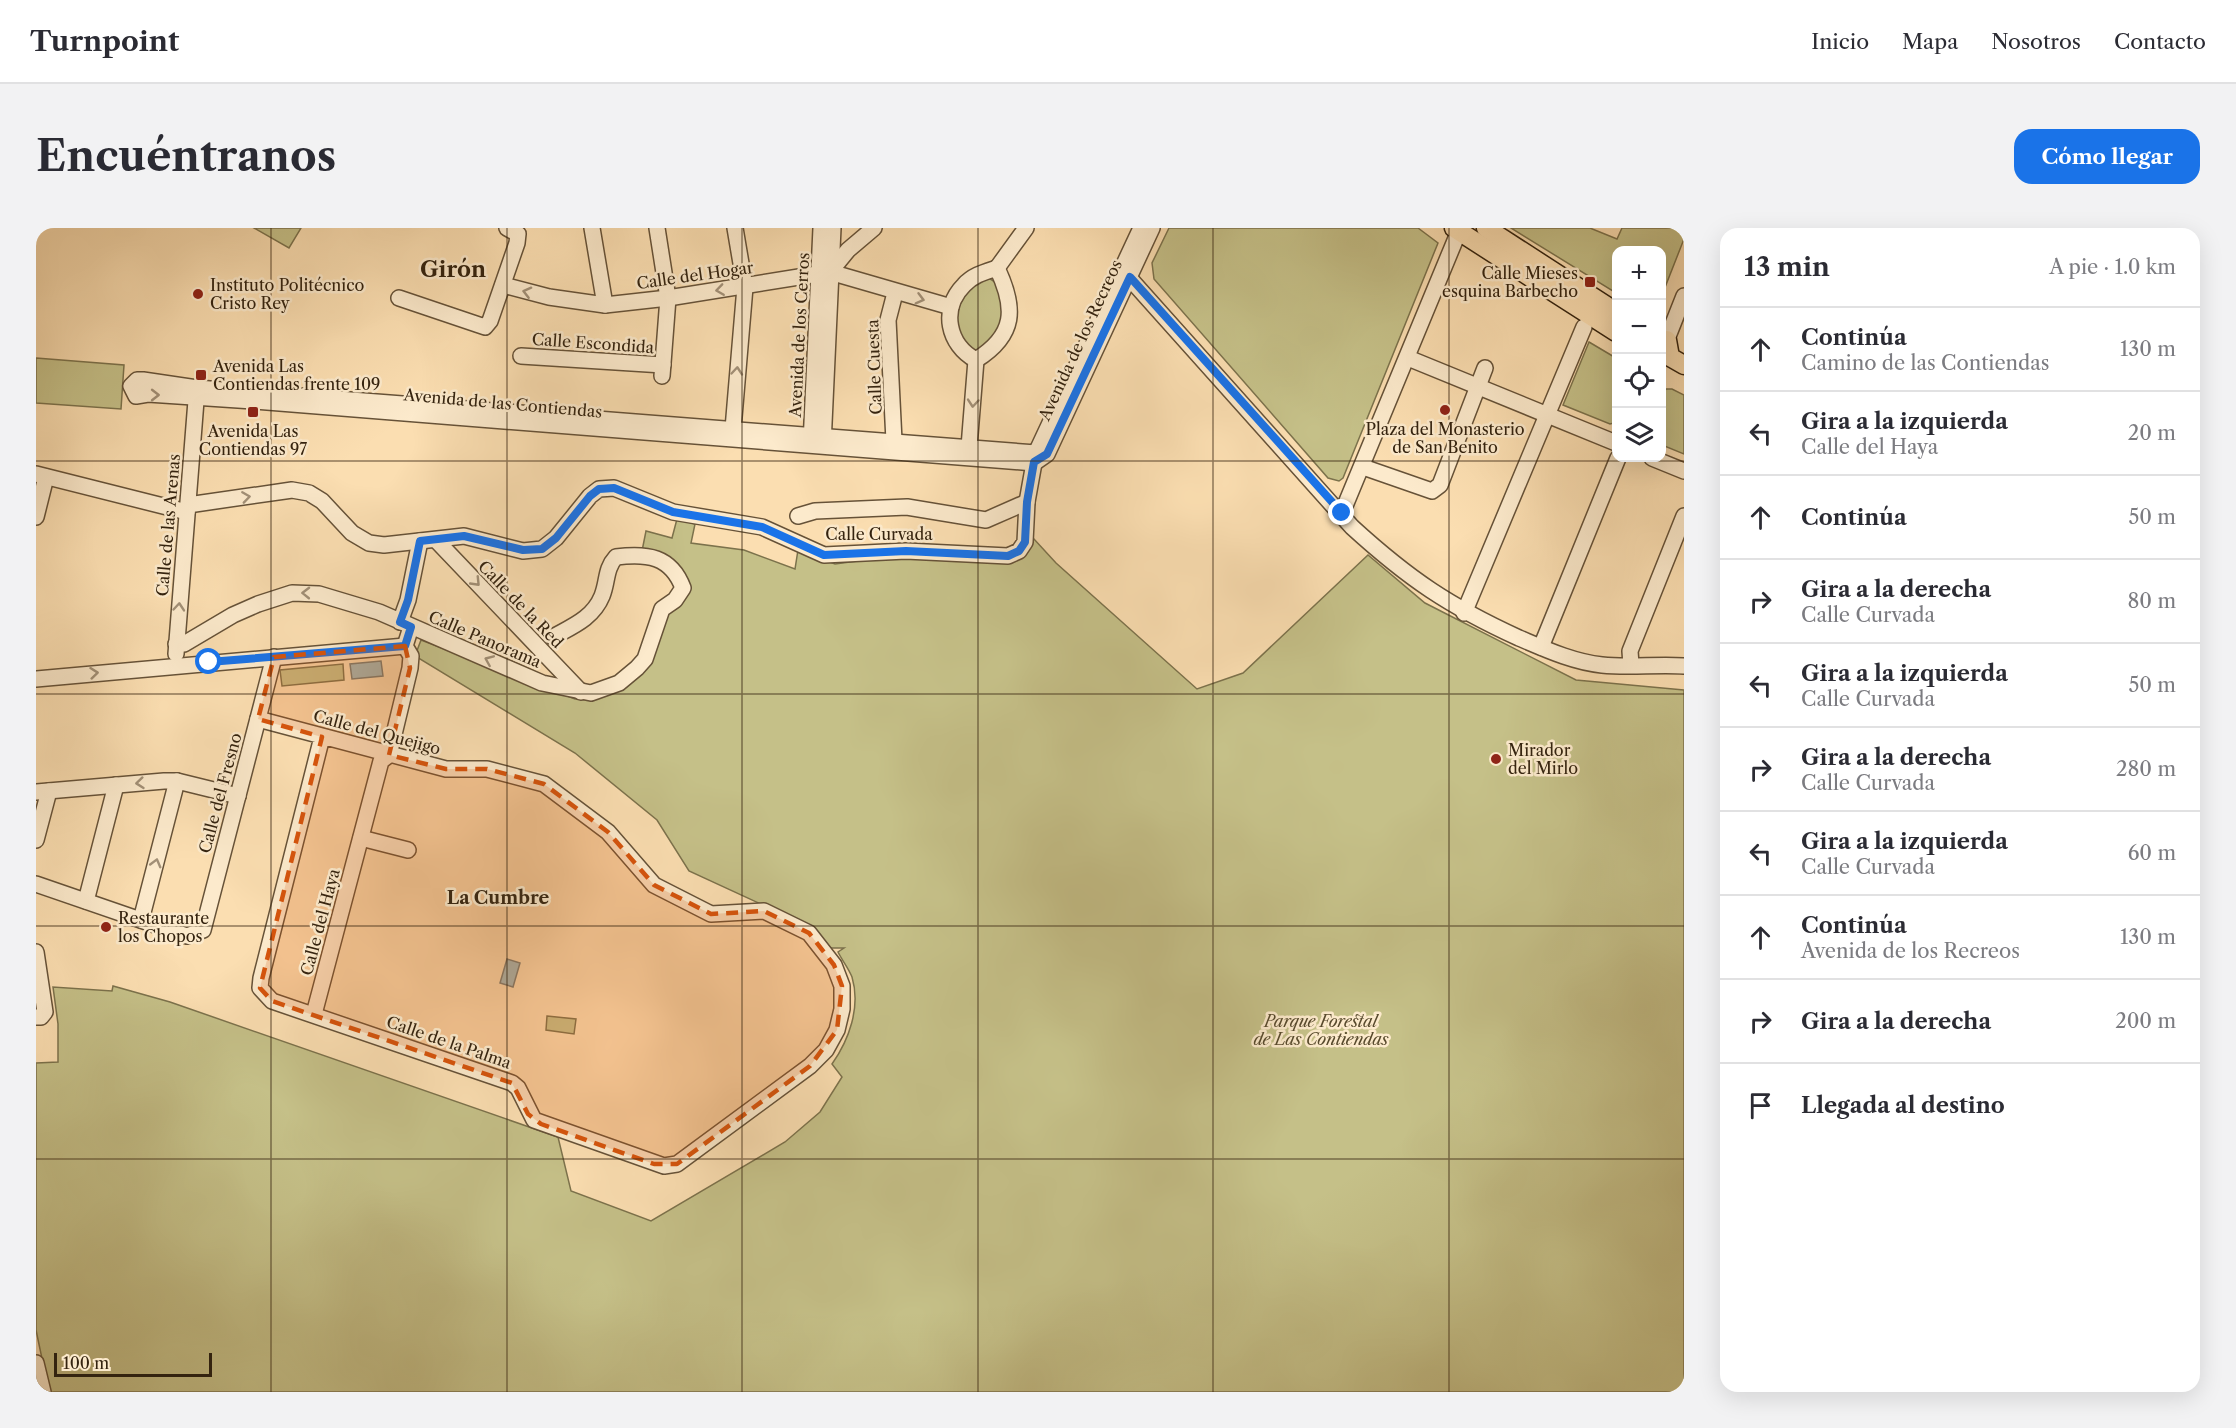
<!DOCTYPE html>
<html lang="es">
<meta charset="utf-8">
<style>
:root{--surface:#fff;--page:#f2f2f3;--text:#2b2b33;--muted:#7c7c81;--line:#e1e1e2;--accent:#1a73e8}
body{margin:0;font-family:"Libre Caslon Text",serif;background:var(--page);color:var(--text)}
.controls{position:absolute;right:18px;top:18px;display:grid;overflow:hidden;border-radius:12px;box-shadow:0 6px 24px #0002}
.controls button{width:54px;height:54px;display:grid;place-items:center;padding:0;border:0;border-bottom:2px solid var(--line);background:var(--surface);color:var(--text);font:30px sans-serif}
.scale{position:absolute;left:18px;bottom:15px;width:158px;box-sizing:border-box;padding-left:6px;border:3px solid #34230f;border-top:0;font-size:16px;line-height:21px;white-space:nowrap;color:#34230f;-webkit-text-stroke:4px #fceacc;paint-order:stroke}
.stop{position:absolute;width:18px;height:18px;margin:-14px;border:4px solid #1a73e8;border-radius:50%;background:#fff}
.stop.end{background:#1a73e8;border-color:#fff;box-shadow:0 2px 6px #0008}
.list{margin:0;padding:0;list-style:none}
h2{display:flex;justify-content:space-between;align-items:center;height:78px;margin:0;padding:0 24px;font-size:26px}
h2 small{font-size:20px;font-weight:400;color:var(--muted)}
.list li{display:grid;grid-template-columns:39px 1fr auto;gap:18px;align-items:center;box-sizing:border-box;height:84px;padding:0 24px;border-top:2px solid var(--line)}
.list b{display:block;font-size:22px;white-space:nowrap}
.list p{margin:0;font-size:20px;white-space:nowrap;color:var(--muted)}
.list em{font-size:20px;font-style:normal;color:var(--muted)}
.icon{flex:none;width:33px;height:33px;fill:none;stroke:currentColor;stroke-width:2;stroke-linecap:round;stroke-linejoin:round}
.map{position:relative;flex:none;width:1648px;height:1164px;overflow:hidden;border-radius:18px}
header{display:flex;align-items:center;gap:36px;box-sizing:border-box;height:84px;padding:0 30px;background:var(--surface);border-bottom:2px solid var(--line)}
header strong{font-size:28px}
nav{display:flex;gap:33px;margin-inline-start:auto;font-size:21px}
.intro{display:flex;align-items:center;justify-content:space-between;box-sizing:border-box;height:144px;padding:0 36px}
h1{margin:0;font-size:42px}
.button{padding:15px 27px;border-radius:18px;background:var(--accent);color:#fff;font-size:21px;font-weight:700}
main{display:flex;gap:36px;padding:0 36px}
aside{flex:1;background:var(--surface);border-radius:18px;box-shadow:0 6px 24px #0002}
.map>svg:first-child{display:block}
</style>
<header>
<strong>Turnpoint</strong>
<nav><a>Inicio</a><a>Mapa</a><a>Nosotros</a><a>Contacto</a></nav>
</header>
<div class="intro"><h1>Encuéntranos</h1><a class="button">Cómo llegar</a></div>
<main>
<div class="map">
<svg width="1648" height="1164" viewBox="0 0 1648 1164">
<rect width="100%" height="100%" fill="#fbdeb1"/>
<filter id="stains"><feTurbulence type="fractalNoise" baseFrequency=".00333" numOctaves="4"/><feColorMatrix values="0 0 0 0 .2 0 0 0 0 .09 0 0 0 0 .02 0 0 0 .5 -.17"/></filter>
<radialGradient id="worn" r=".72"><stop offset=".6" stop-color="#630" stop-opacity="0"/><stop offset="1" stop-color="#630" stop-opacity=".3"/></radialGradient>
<g fill="#c5c088" stroke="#7c724c" stroke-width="1.5">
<polygon points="218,0 265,0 253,20"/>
<polygon points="1133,0 1382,0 1402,15 1307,250 1303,253 1292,250 1118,51 1116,35"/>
<polygon points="1475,0 1554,0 1581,11 1586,0 1648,0 1648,11 1626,67 1626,22 1580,22 1580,65"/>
<path d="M952,50C971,57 970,89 962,105C959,112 947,118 941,123L926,119L918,88L935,56Z"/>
<polygon points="1553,114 1580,130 1578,195 1574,196 1527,177"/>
<polygon points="0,130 88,137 85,181 0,175"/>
<polygon points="1630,161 1636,161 1648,167 1648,226 1626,217 1626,167"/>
<path d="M641,291L659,296L655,315L708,322L759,341L762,322L799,336L852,329L976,332L998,311L1020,335L1161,461L1207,445L1332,327L1389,375L1540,452L1648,462V1164H13L0,1102V835L22,834V796L17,759L76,763L77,758L134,774L522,909L535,963L615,993L749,914L784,884L806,849L796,836C813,812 825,779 816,749C813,741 806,732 802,724L808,720H790L764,694L653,643L621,592L539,525L379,428L385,412L539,471C599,472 613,433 631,385C642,381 646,378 650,367C660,344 624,327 606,323L610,303L636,310Z"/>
<polygon points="307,436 308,452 246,458 244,442"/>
<polygon points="511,788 540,791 538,806 510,802"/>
</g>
<g fill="#a3b9b6" stroke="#777d73" stroke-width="1.5">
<polygon points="345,433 347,448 316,451 314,436"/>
<polygon points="471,731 484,735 477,759 464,755"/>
</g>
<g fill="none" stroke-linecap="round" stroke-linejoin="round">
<defs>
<g id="minor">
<polyline points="556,0 569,77"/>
<polyline points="621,0 632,70 626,148"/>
<polyline points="1105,0 1000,225 161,160 107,152 101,152 95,158 100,168 112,166 217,173 998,235 1011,226 1116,0"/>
<path d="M961,40C980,80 980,107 940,132C912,117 904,81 928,57C937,47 949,44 961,40Z"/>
<polyline points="961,40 990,0"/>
<polyline points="794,44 915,79"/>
<path d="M1088,44L1316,299C1373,351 1413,378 1483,410C1509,421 1537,434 1566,437C1593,440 1621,436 1648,438"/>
<polyline points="467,57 513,69 569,77 632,70 794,44 812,22 838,0"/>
<polyline points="363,70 449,99 454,93 481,15 482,6 471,0"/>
<polyline points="1627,121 1648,68"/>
<polyline points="485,128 627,137"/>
<polyline points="1372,130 1580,215"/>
<polyline points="697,201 709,59 699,0"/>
<polyline points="858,213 852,92 859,65"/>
<polyline points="775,216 785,0"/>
<polyline points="787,217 797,0"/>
<polyline points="933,219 940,132"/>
<polyline points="1616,230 1648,243"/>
<polyline points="1327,239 1396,263 1404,257 1449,140"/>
<polyline points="0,246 151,284"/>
<polyline points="152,277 256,262 273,265 286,273 316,305 333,315 348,317 428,308 487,323 506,321 520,310 554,268 563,261 578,260 637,284 726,299 788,327 870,323 972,328 983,323 989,314 991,274 998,235"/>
<polyline points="1306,285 1423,3"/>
<polyline points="762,288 779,283 871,279 950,292 991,274"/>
<polyline points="0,289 10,249"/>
<polyline points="400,312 545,464"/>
<polyline points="1428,385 1548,99"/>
<polyline points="364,394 372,372 384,313"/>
<path d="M140,416H148L197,387L222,376L256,365L283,366L343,384L506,455L555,465L583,455L601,440L609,431L626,381L639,372L647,360C635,328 611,325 580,329C569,341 572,353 566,368C557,390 537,398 517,409"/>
<polyline points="1505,419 1582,230"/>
<polyline points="140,426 161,160"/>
<polyline points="1595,437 1594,423 1648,288"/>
<polyline points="0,451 369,418"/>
<polyline points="222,491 410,541 451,541 508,556 572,604 618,657 675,686 728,683 773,705 798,737 806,758 806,781 801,802 790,822 774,838 641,936 628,938 498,892 482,860 476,855 236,773 224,760 225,750 286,509"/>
<polyline points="0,564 128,553 141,553 202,568"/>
<polyline points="325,610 372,622"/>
<polyline points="0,612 13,563"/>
<polyline points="0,656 151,708 167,702 238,429"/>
<polyline points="50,673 80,557"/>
<polyline points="105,692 141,553"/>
<polyline points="0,724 9,784 5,789 0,789"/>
<polyline points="278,786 345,533 353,527 374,440 375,428 369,418 375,399"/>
<polyline points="0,1135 7,1164"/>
</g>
<g id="major">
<polyline points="1418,0 1580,104"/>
<polyline points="1450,0 1580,84"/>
<polyline points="1631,112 1634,129 1648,137"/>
</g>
</defs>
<use href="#minor" stroke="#665238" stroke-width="18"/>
<use href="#major" stroke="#34230f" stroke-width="21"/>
<use href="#minor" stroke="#fceacc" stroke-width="15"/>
<use href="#major" stroke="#fbdeb1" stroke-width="18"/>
</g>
<defs><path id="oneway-chevron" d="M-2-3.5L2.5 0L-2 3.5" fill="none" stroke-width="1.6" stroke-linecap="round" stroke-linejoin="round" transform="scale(1.5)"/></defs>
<g stroke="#a29077">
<use href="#oneway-chevron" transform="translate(684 62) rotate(172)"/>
<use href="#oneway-chevron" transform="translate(491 64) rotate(-166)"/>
<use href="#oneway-chevron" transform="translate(884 71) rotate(15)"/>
<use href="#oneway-chevron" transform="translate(701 143) rotate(-85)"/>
<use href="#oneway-chevron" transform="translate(119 167)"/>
<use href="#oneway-chevron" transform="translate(937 175) rotate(95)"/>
<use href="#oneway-chevron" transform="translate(210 269) rotate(-8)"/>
<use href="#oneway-chevron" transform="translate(440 354) rotate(46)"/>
<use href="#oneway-chevron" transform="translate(270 365) rotate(-179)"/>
<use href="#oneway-chevron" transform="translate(143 379) rotate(-85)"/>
<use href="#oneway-chevron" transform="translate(453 432) rotate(-157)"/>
<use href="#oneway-chevron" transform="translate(58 445) rotate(-6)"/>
<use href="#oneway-chevron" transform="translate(104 555) rotate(174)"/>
<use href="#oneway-chevron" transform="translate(120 635) rotate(-75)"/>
</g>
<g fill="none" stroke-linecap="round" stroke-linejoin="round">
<polyline stroke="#1a73e8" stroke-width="8" points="173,434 369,418 375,399 364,394 372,372 384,313 428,308 487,322 506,321 520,310 554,268 563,261 578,260 637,284 726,299 788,327 870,323 972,328 983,323 989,314 991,274 998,234 1011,226 1094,49 1306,285"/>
</g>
<path fill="#d6540c" fill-opacity="0.2" stroke="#d6540c" stroke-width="4.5" stroke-dasharray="12 8" stroke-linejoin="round" d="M369,418L374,440L353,527L410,541H451L508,556L572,604L618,657L675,686L728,683L773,705L798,737L806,758L801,802L774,838L641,936H618L505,896L492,886L476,855L236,773L224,760L286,509L222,491L238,429Z"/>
<path fill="none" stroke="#34230f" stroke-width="1.5" stroke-opacity="0.55" d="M235,0V1164M471,0V1164M706,0V1164M942,0V1164M1177,0V1164M1413,0V1164M0,233H1648M0,466H1648M0,698H1648M0,931H1648"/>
<g fill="#8f2418" stroke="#fceacc" stroke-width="2">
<rect x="1548" y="48" width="12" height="12" rx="3"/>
<circle cx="162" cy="66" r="6"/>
<rect x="159" y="141" width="12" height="12" rx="3"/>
<circle cx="1409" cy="182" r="6"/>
<rect x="211" y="178" width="12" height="12" rx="3"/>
<circle cx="1460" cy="531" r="6"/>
<circle cx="70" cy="699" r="6"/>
</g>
<g text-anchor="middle" stroke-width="5" stroke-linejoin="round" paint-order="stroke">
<g font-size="16" fill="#34230f" stroke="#fceacc" text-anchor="start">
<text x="1542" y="51" text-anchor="end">Calle Mieses<tspan x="1542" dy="18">esquina Barbecho</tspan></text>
<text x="174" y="63">Instituto Politécnico<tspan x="174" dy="18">Cristo Rey</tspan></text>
<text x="177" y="144">Avenida Las<tspan x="177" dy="18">Contiendas frente 109</tspan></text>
<text x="1409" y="207" text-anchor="middle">Plaza del Monasterio<tspan x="1409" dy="18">de San Benito</tspan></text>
<text x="217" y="209" text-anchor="middle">Avenida Las<tspan x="217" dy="18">Contiendas 97</tspan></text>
<text x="1472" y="528">Mirador<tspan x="1472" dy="18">del Mirlo</tspan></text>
<text x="82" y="696">Restaurante<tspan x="82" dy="18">los Chopos</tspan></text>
</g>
<g font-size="16" fill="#34230f" stroke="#fceacc">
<text transform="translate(659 47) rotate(-8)" y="6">Calle del Hogar</text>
<text transform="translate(763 107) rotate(-87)" y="6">Avenida de los Cerros</text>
<text transform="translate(1044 112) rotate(-65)" y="6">Avenida de los Recreos</text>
<text transform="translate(557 115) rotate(4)" y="6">Calle Escondida</text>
<text transform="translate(838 139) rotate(-92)" y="6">Calle Cuesta</text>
<text transform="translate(467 175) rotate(5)" y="6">Avenida de las Contiendas</text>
<text transform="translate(132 297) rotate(-85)" y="6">Calle de las Arenas</text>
<text x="843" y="312">Calle Curvada</text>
<text transform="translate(485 376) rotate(46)" y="6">Calle de la Red</text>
<text transform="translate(449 411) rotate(23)" y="6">Calle Panorama</text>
<text transform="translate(341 504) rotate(15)" y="6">Calle del Quejigo</text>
<text transform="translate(184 565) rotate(-75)" y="6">Calle del Fresno</text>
<text transform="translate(284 694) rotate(-75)" y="6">Calle del Haya</text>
<text transform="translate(413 814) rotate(19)" y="6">Calle de la Palma</text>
</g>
<g font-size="16" font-style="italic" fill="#584a2d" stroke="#fceacc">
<text x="1285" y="799">Parque Forestal<tspan x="1285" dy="18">de Las Contiendas</tspan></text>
</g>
<g font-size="18" font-weight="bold" fill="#34230f" stroke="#fceacc">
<text x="462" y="676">La Cumbre</text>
</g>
<g font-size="22" font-weight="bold" fill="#34230f" stroke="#fceacc">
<text x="417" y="49">Girón</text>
</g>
</g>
<rect width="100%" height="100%" filter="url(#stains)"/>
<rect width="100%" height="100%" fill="url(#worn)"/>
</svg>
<div class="controls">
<button>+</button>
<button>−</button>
<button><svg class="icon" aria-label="locate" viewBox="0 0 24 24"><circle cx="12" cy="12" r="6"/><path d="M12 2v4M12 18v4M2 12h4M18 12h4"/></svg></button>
<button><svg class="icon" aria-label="layers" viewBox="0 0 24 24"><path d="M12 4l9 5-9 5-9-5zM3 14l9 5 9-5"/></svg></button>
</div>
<div class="scale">100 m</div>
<div class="stop" style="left:173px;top:434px"></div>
<div class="stop end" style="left:1306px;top:285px"></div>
</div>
<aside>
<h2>13 min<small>A pie · 1.0 km</small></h2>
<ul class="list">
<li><svg class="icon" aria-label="ahead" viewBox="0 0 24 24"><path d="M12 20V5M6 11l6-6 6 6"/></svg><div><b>Continúa</b><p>Camino de las Contiendas</p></div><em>130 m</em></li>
<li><svg class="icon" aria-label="left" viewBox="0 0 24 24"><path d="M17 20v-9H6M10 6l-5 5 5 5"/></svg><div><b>Gira a la izquierda</b><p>Calle del Haya</p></div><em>20 m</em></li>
<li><svg class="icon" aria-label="ahead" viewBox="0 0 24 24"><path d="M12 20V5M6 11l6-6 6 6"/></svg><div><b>Continúa</b></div><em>50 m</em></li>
<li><svg class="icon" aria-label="right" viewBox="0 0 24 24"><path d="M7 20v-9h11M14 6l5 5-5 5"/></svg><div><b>Gira a la derecha</b><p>Calle Curvada</p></div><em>80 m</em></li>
<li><svg class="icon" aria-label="left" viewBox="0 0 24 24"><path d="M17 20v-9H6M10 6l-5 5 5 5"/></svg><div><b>Gira a la izquierda</b><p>Calle Curvada</p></div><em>50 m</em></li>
<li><svg class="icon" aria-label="right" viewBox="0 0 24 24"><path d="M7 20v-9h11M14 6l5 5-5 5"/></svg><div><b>Gira a la derecha</b><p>Calle Curvada</p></div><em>280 m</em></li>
<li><svg class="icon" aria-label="left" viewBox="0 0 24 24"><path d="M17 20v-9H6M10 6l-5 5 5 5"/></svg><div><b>Gira a la izquierda</b><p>Calle Curvada</p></div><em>60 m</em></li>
<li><svg class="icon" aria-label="ahead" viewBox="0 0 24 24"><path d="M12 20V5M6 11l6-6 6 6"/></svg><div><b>Continúa</b><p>Avenida de los Recreos</p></div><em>130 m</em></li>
<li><svg class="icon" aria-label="right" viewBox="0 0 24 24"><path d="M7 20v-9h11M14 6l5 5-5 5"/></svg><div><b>Gira a la derecha</b></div><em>200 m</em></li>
<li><svg class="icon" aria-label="arrive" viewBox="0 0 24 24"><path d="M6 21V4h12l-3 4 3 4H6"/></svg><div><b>Llegada al destino</b></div></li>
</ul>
</aside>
</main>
